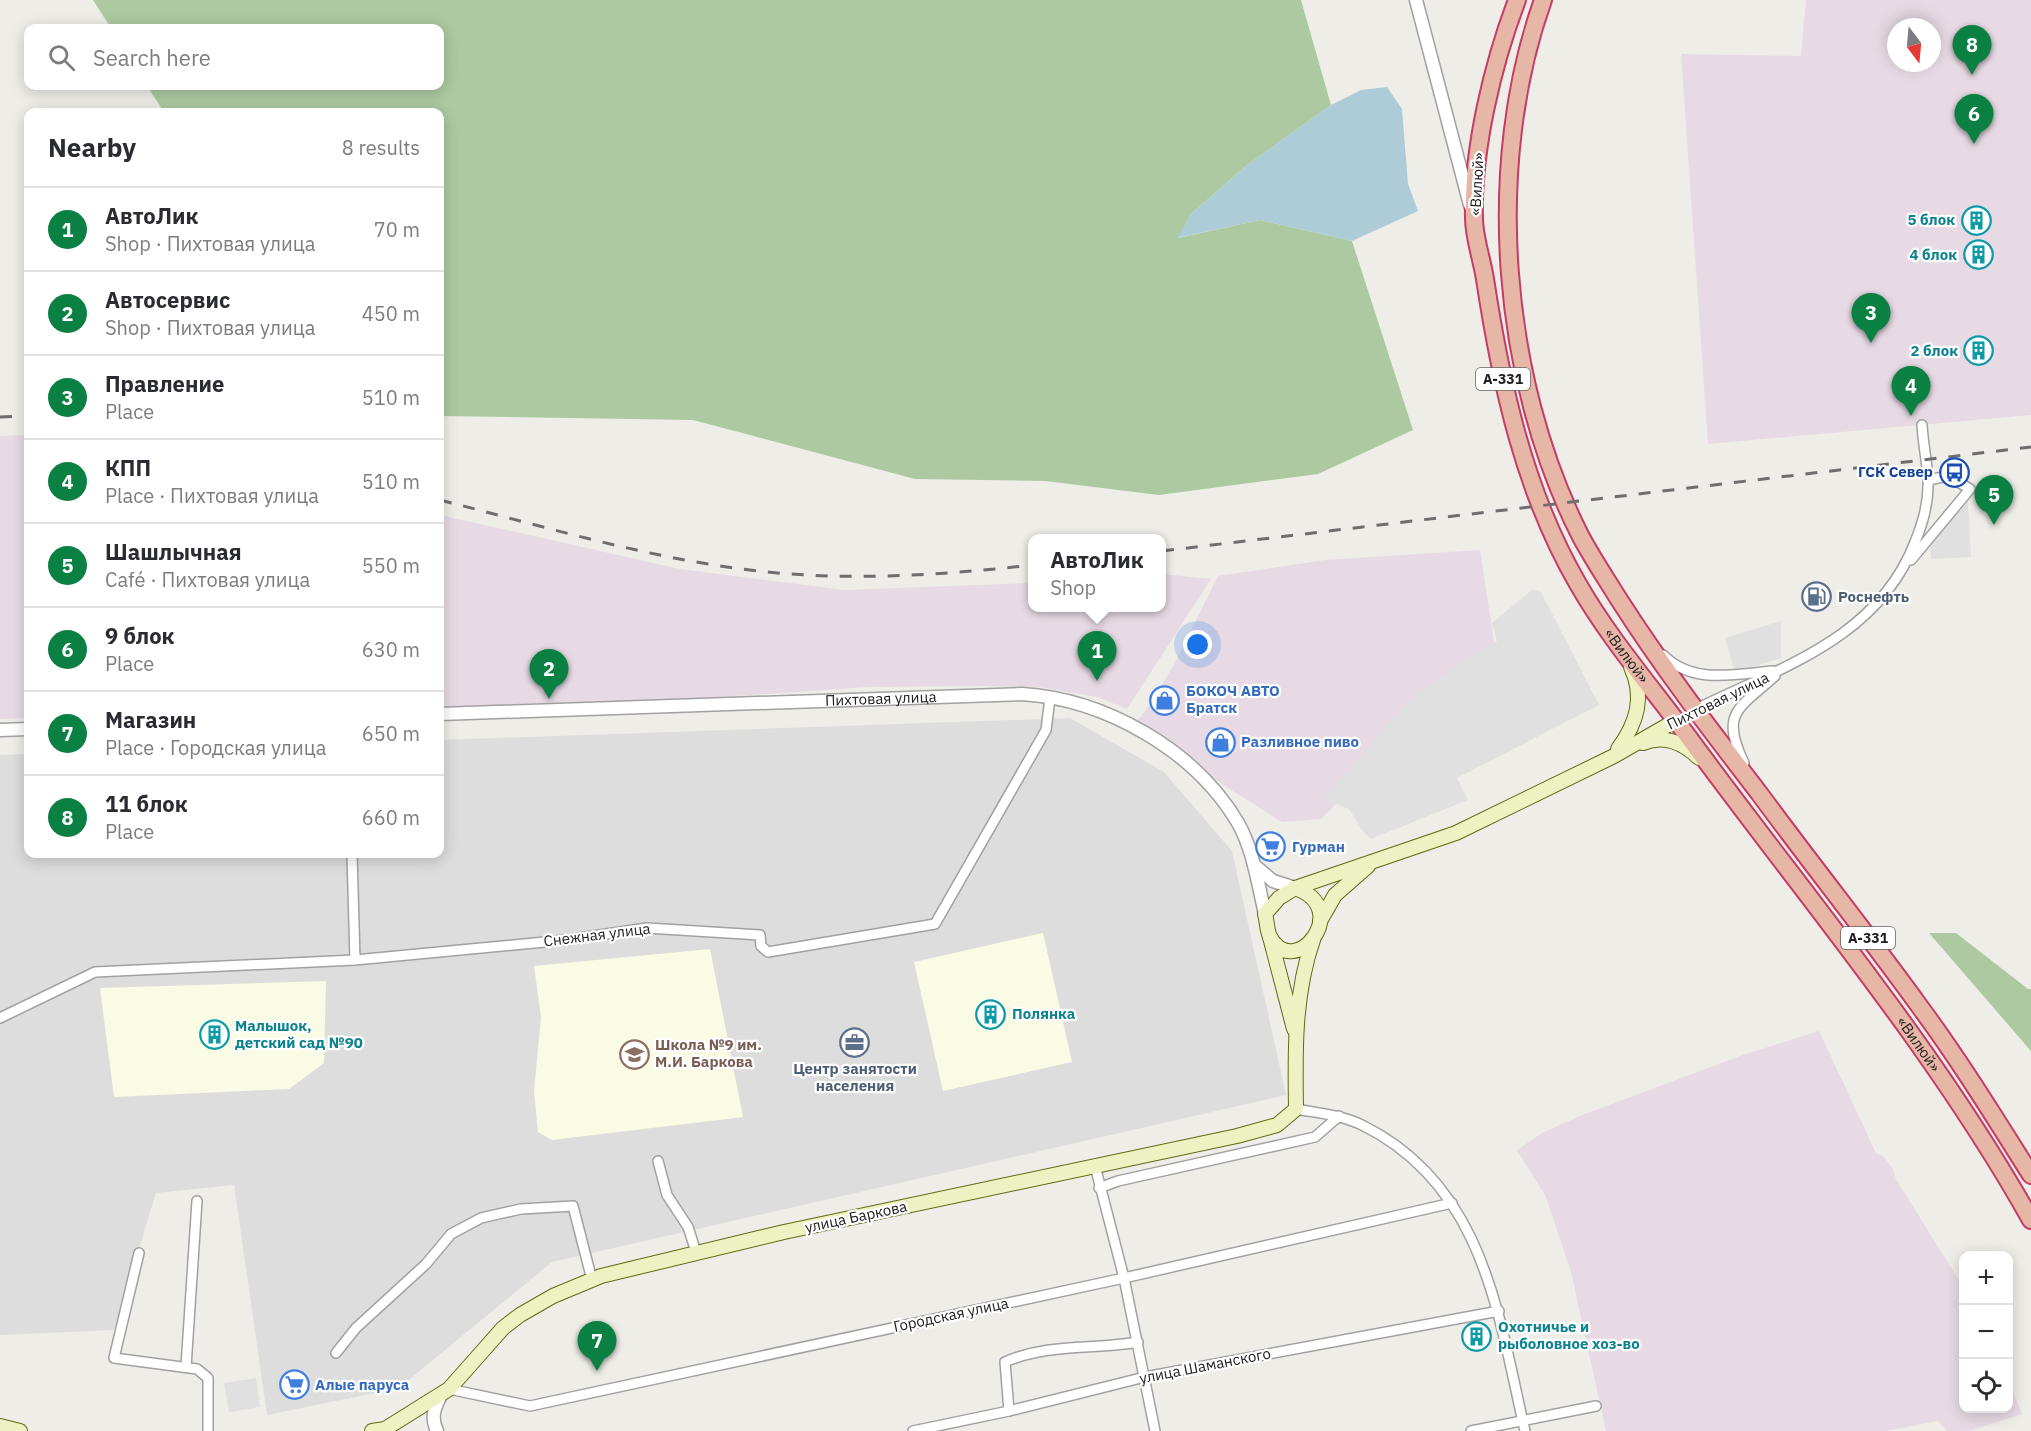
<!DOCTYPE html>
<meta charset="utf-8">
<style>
:root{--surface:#fff;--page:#f2f2f3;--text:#2b2b33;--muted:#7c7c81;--line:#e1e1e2;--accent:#0b8043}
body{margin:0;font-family:"IBM Plex Sans",sans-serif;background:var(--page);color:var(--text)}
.controls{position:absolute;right:18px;bottom:18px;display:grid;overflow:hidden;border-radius:12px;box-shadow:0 3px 15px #0003}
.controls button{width:54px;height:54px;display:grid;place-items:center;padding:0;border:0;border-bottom:2px solid var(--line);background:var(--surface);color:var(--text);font:30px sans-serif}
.compass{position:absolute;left:1887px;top:18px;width:54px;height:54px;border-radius:50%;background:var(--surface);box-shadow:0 3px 15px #0003;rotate:164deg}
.you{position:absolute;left:1198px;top:645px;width:21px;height:21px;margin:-15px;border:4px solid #fff;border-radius:50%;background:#1a73e8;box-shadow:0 0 0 9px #1a73e833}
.badge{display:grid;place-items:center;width:39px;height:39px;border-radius:50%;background:var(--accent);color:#fff;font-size:20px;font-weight:700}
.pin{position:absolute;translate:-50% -50px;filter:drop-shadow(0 2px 3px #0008)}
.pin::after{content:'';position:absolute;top:32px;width:21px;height:18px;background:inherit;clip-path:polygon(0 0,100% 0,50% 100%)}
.popup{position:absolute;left:1028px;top:534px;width:138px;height:78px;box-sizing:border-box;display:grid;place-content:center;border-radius:12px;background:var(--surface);filter:drop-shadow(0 2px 4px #0005);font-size:20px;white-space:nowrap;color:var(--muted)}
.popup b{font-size:22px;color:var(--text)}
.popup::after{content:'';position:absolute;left:50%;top:100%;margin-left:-12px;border:12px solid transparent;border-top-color:var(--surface)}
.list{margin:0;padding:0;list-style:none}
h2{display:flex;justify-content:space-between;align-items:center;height:78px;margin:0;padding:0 24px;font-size:26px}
h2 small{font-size:20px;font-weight:400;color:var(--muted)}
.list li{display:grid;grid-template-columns:39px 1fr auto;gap:18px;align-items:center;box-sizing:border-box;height:84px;padding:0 24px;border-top:2px solid var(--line)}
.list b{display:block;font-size:22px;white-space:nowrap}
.list p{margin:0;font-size:20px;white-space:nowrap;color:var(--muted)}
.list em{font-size:20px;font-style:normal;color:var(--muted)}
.icon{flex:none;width:33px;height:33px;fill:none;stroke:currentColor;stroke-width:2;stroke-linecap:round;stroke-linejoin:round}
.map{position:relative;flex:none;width:2031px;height:1431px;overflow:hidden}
.search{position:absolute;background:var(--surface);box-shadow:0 3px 15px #0003;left:24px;top:24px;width:420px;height:66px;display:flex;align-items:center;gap:15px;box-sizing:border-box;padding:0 21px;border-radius:12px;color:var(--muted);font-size:22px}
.panel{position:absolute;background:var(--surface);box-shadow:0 3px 15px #0003;left:24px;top:108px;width:420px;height:750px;border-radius:12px}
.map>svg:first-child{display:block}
</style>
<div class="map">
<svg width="2031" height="1431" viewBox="0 0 2031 1431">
<rect width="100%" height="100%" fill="#efede7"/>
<polygon fill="#dedddd" points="1070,718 1164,772 1232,851 1286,1095 552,1262 399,1388 267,1415 234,1185 156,1193 114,1330 0,1335 0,755 28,754 28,854 440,854 440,740"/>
<g fill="#e7dae4" fill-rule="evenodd">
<path d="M1806,0H2031V415L1708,444L1681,54L1801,56ZM1896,27H1932V63H1896Z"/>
<polygon points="28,435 28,718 0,719 0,436"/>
<polygon points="440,515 680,569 845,590 1032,583 1032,608 1162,608 1162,574 1211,579 1127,709 1097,697 1039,687 974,686 870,687 706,698 440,707"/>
<polygon points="1480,550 1497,661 1408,731 1321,819 1282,822 1132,727 1150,705 1175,663 1218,576 1325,560"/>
<polygon points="1819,1031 1876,1153 1883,1156 1893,1169 1896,1179 1963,1287 1964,1408 2008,1408 2009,1382 2022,1414 1969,1431 1947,1431 1938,1421 1886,1431 1606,1431 1571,1272 1546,1197 1517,1150 1542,1133 1582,1115 1743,1055"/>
</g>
<g fill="#fafbe4">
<polygon points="1043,933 1072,1062 943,1091 914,962"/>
<polygon points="710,949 743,1117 552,1140 538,1132 534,1091 541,1017 534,966"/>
<polygon points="326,981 324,1063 289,1089 114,1097 100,988"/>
</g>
<g fill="#acc9a1">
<polygon points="93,0 1301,0 1331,105 1247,165 1191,214 1178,238 1260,220 1352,241 1413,430 1318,474 1159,495 1045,481 915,479 693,420 440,416 440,112 164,112 147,86 440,86 440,28 111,28"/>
<polygon points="1929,933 1956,933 2028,989 2031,989 2031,1051"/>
</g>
<g fill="#e0e0e0">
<polygon points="1968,502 1971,557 1931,559 1930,545"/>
<polygon points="1533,589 1541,592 1599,705 1457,778 1468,800 1371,839 1362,830 1349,809 1324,799 1395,716 1417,695 1465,660 1497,641 1492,623"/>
<polygon points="1781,621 1781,658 1735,672 1725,638"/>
<polygon points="256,1378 260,1407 229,1412 224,1383"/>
</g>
<polygon fill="#adccd7" points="1387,87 1402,109 1408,184 1418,211 1352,241 1260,220 1177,238 1191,214 1247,165 1331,105 1361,90"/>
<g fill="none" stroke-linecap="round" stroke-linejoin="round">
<defs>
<g id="minor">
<polyline points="1911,560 1970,489 1948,476 1928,480"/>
<path d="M1663,655C1693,685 1735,674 1773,671"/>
<path d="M1694,710C1779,668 1878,639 1915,542C1923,523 1929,500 1928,479C1927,462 1923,443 1922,425"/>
<path d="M1744,763C1720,713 1738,709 1775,676"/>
<polyline points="352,854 355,960"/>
<polyline points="0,1018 95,972 355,960 566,940 647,928 760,935 761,946 768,952 935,924 1046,730 1050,698"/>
<path d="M1296,1109C1318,1113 1342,1115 1362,1125C1484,1185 1498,1314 1525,1431"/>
<polyline points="658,1161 667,1195 688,1227 696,1252"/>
<polyline points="1095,1166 1124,1278 1155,1431"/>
<polyline points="1099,1188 1118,1181 1315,1137 1339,1116"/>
<polyline points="139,1253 114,1358 197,1369 208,1378 208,1431"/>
<polyline points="336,1353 356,1328 426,1264 451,1234 481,1218 521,1209 573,1206 592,1280"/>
<polyline points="186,1367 197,1201"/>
<polyline points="449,1389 530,1406 1124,1278 1452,1203"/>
<path d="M1009,1411L1005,1362C1047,1343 1094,1350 1138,1342"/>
<polyline points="913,1431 1009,1411 1145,1377 1499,1311"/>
<polyline points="1471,1431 1596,1406"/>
</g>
<g id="tertiary">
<polyline points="1416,0 1470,205"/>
<path id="s1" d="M440,714L1022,694C1105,699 1195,750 1238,823C1253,849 1258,884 1265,914"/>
<polyline points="0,730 28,729"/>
<polyline points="1254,865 1273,881 1295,888"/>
<path d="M437,1431C430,1416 435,1407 442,1393"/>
</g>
<g id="secondary">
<path d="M1643,743C1665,734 1683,743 1699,758"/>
<path d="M1618,749C1637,723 1645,697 1631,667"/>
<polyline points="1295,888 1456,833 1614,756 1675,721"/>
<path d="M1295,888C1354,908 1295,982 1270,937C1267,931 1267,921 1265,914L1279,898Z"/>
<polyline points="1320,921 1335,895 1368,866"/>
<polyline points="1270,937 1294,1029"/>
<polyline points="0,1426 20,1431"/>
<path d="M372,1431L385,1429L449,1389L503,1328L520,1315L553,1296L601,1276L784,1232L1237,1136L1277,1125L1296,1109C1295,1052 1294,995 1313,940"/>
</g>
<g id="trunk">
<path id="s2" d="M1517,0C1493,63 1472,150 1474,218C1474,238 1482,259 1485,279C1501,384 1524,491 1578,584C1610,640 1654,690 1692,742C1808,900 1935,1049 2031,1220"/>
<path d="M1543,0C1484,165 1501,379 1580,535C1591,556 1605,577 1618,598C1662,667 1709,728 1759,793C1812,865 1868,935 1920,1007C1960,1061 1995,1118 2031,1175"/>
</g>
</defs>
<use href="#minor" stroke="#a1a1a1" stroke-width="12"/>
<use href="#tertiary" stroke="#a1a1a1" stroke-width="15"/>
<use href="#secondary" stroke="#5e6a13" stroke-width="16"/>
<use href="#trunk" stroke="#c53c66" stroke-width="20"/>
<use href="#minor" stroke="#fff" stroke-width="9"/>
<use href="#tertiary" stroke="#fff" stroke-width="12"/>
<use href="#secondary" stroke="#eef2c2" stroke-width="14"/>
<use href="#trunk" stroke="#e6b7a7" stroke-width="16"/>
<g stroke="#6e6e6e" stroke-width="3" stroke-dasharray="12 12" stroke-linecap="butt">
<polyline points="0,417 28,416"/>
<path d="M440,500C539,525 640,556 742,569C839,582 935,576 1032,565"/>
<polyline points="1162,551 2031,447"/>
</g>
</g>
<defs>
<symbol id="building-ring" viewBox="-11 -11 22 22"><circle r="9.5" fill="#fff" stroke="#0f9aa8" stroke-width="1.5"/><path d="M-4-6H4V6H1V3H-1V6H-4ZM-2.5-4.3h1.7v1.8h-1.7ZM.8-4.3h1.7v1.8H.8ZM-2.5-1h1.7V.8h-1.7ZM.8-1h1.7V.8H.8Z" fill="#0f9aa8"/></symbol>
<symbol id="bus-ring" viewBox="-11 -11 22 22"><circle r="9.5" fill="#fff" stroke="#1a4fb4" stroke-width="1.5"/><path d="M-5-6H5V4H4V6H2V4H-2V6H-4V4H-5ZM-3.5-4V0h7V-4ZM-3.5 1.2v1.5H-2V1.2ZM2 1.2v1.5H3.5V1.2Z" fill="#1a4fb4"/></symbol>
<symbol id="fuel-ring" viewBox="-11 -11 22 22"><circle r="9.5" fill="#fff" stroke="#5c6f8a" stroke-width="1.5"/><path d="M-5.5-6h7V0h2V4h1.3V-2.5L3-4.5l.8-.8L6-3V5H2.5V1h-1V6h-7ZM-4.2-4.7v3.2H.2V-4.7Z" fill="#5c6f8a"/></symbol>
<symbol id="shop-ring" viewBox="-11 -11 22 22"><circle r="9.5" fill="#fff" stroke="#3f7fe0" stroke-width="1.5"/><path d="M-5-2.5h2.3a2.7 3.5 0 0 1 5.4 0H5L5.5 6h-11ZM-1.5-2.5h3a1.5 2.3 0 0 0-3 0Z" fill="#3f7fe0"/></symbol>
<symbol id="supermarket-ring" viewBox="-11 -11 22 22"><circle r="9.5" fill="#fff" stroke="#3f7fe0" stroke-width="1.5"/><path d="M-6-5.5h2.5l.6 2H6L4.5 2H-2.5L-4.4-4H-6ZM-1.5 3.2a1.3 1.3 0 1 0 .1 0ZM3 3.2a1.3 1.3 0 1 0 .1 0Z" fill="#3f7fe0"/></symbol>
<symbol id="office-ring" viewBox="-11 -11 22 22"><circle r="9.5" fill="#fff" stroke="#5c6f8a" stroke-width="1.5"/><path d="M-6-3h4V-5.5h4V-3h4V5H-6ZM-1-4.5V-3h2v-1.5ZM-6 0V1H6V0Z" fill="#5c6f8a"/></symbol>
<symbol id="school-ring" viewBox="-11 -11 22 22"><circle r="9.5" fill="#fff" stroke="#8d6e63" stroke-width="1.5"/><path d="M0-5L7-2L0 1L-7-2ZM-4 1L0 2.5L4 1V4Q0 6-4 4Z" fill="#8d6e63"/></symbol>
</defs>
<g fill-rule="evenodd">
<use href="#building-ring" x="1960" y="204" width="33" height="33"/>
<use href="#building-ring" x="1962" y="238" width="33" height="33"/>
<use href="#building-ring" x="1962" y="334" width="33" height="33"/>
<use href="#bus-ring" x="1938" y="456" width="33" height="33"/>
<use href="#fuel-ring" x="1800" y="580" width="33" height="33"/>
<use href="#shop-ring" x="1148" y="684" width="33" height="33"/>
<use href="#shop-ring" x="1204" y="726" width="33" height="33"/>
<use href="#supermarket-ring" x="1254" y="830" width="33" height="33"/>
<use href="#building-ring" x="974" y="998" width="33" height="33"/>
<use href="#building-ring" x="198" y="1018" width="33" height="33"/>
<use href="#office-ring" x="838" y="1026" width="33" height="33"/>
<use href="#school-ring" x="618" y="1038" width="33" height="33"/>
<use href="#building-ring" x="1460" y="1320" width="33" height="33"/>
<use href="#supermarket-ring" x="278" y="1368" width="33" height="33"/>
</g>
<g text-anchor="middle" stroke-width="4.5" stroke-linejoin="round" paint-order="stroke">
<g fill="#fff" stroke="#636363" stroke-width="1.5">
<rect x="1476" y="368" width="54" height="22" rx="4.5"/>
<rect x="1841" y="927" width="54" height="22" rx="4.5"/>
</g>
<g font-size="14" font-weight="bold" fill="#202020">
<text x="1503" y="384">А-331</text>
<text x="1868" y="943">А-331</text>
</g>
<g font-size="15" fill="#202020" stroke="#fff">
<text transform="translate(1477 184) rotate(-87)" y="5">«Вилюй»</text>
<text dy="5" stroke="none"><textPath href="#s2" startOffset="693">«Вилюй»</textPath></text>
<text dy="5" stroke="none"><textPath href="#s1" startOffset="441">Пихтовая улица</textPath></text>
<text transform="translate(1718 701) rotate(-26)" y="5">Пихтовая улица</text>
<text transform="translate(597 935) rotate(-7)" y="5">Снежная улица</text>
<text dy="5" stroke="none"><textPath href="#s2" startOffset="1179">«Вилюй»</textPath></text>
<text transform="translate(856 1217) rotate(-12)" y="5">улица Баркова</text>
<text transform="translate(951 1315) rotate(-12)" y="5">Городская улица</text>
<text transform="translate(1205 1366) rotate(-11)" y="5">улица Шаманского</text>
</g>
<g font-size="15" font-weight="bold" fill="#0d838f" stroke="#fff" text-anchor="end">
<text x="1955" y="225">5 блок</text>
<text x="1957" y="260">4 блок</text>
<text x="1958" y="356">2 блок</text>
<text x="1012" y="1019" text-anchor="start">Полянка</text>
<text x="235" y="1031" text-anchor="start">Малышок,<tspan x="235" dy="17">детский сад №90</tspan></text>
<text x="1498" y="1332" text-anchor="start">Охотничье и<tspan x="1498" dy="17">рыболовное хоз-во</tspan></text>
</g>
<g font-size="15" font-weight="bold" fill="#164399" stroke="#fff" text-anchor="end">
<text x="1933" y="477">ГСК Север</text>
</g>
<g font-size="15" font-weight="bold" fill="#4e5e75" stroke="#fff" text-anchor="start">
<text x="1838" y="602">Роснефть</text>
<text x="855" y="1074" text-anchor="middle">Центр занятости<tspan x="855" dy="17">населения</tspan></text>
</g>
<g font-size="15" font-weight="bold" fill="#366cbe" stroke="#fff" text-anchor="start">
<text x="1186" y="696">БОКОЧ АВТО<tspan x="1186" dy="17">Братск</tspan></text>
<text x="1241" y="747">Разливное пиво</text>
<text x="1292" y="852">Гурман</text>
<text x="315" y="1390">Алые паруса</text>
</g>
<g font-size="15" font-weight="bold" fill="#785e54" stroke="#fff" text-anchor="start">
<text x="655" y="1050">Школа №9 им.<tspan x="655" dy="17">М.И. Баркова</tspan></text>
</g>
</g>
</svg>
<div class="controls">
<button>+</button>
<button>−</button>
<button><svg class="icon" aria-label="locate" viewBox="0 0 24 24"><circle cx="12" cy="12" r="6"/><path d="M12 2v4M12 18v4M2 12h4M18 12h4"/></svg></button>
</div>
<svg class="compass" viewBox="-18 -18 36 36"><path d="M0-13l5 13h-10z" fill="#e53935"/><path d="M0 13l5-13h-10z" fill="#7c7c81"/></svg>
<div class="you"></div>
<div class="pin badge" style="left:1097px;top:681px">1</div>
<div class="popup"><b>АвтоЛик</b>Shop</div>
<div class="pin badge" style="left:549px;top:699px">2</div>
<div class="pin badge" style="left:1871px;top:343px">3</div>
<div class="pin badge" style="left:1911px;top:416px">4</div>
<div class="pin badge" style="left:1994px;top:525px">5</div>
<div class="pin badge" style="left:1974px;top:144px">6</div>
<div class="pin badge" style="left:597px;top:1371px">7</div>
<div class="pin badge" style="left:1972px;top:75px">8</div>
<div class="search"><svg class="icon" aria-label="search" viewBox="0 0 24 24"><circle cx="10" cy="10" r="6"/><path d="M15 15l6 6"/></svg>Search here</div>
<section class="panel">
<h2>Nearby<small>8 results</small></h2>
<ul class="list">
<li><span class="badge">1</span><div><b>АвтоЛик</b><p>Shop · Пихтовая улица</p></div><em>70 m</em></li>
<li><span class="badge">2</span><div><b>Автосервис</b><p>Shop · Пихтовая улица</p></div><em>450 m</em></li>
<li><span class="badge">3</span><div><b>Правление</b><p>Place</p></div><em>510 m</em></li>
<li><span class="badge">4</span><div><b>КПП</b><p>Place · Пихтовая улица</p></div><em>510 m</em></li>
<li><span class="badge">5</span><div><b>Шашлычная</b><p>Café · Пихтовая улица</p></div><em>550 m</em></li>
<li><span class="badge">6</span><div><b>9 блок</b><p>Place</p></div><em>630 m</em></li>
<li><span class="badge">7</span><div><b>Магазин</b><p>Place · Городская улица</p></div><em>650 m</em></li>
<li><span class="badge">8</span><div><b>11 блок</b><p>Place</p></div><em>660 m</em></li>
</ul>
</section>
</div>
